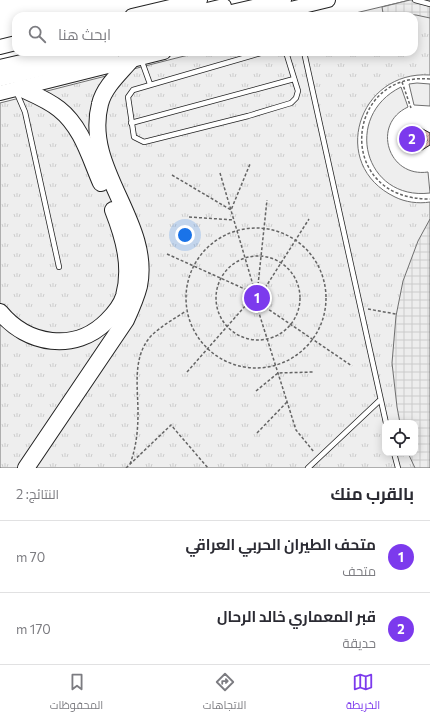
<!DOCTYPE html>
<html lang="ar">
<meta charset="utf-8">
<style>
:root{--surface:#fff;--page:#f7f7f7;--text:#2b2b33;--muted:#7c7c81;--line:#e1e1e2;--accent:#7c3aed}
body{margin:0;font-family:Commissioner,Cairo,sans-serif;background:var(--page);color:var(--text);direction:rtl}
.controls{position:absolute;right:12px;bottom:12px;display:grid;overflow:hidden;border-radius:8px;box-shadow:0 2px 10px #0003}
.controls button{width:36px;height:36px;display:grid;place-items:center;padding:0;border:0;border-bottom:1px solid var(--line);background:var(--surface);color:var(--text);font:20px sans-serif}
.you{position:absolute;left:185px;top:235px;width:14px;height:14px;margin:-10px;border:3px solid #fff;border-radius:50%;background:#1a73e8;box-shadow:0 0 0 6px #1a73e833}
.badge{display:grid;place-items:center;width:26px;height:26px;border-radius:50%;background:var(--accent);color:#fff;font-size:13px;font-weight:700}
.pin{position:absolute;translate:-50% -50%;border:2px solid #fff;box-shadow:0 1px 4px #0006}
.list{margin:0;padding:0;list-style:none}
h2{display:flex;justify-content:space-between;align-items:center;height:52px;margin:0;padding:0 16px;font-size:17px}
h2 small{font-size:13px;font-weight:400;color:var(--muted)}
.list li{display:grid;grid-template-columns:26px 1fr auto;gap:12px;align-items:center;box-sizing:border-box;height:72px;padding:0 16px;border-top:1px solid var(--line)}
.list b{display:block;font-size:15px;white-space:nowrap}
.list p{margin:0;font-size:13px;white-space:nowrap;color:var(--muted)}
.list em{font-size:13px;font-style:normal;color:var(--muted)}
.icon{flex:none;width:22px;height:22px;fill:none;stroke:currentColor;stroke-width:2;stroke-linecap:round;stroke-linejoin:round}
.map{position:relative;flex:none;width:430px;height:468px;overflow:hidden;direction:ltr}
.search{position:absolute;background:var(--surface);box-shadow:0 2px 10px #0003;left:12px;right:12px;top:12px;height:44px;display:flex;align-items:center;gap:10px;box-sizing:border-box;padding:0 14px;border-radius:12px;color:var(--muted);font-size:15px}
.sheet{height:196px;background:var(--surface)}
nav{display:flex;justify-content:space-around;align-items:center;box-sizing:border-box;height:56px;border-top:1px solid var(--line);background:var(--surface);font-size:11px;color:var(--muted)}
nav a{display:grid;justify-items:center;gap:2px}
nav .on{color:var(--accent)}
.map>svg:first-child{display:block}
</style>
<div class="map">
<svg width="430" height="468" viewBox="0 0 430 468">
<defs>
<pattern id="park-tufts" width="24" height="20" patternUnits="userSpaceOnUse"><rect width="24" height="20" fill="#eee"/><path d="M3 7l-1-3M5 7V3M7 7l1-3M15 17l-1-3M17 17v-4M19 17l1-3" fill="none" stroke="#ccc"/></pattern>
<pattern id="plaza-grid" width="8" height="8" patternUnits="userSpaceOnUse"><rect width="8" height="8" fill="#ededed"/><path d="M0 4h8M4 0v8" fill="none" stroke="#cbcbcb"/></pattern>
<pattern id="building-hatch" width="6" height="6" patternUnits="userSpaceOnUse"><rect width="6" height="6" fill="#f3c9c0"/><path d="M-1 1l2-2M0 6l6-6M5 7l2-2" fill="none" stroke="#d0aca5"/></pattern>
</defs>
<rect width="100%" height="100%" fill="#fff"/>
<g fill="#eee" stroke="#6f6f6f">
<polygon points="417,83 430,84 430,106 414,105 409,84"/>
<path d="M401,87L408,107C371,124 388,178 428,172L430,193C364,201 342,116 401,87Z"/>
</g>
<path fill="url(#park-tufts)" stroke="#6f6f6f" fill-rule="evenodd" d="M410,0H430V75C358,70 328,165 395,197C405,202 418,204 430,202V468H0V103L200,52H414V16H343ZM385,423H415V453H385Z"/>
<g fill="url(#plaza-grid)" stroke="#6f6f6f">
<polygon points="410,0 430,0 430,18 416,15 383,13 382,7"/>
<polygon points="430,219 430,468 415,468 408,453 415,453 415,423 400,423 397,407 392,363 396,316 403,281 418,241"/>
</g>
<path fill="url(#building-hatch)" stroke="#222" fill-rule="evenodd" d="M421,128L430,133V145L422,150L414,148L410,140L413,132ZM421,132L426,135L427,141L423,145L419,146L415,144L414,138L416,134Z"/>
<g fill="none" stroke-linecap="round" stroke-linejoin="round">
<defs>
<g id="service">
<polyline points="415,0 430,4"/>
<polyline points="264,52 133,90 128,97 134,137 144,142 248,116 291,103 296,98 298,91 286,52"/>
<polyline points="304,52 386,423"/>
<polyline points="141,59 150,84"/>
<polyline points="16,91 25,112 59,267"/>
<polyline points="131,123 294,79"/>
<polyline points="394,453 398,468"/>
<polyline points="308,468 379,401"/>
</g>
<g id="primary">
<polyline points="132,16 200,0"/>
<polyline points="182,16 224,6"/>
<polyline points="214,16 284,0"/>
<polyline points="262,16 328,0"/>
<polyline points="0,47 16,43"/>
<polyline points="0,67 65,52"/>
<polyline points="0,79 113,52"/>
<polyline points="0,93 164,52"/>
</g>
<g id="motorway">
<path d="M20,88C33,94 48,100 59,109C82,127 90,158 101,183"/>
<path d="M0,312C27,345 75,353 107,321C114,314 121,306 124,296C132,267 124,238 113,210"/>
<path d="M26,468L126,320C131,309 136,298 139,286C152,222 83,169 100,104C104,87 120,73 131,60"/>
</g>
</defs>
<use href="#service" stroke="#222" stroke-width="6"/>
<use href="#primary" stroke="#222" stroke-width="16"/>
<use href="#motorway" stroke="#222" stroke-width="18"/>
<g stroke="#646464" stroke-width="1.5" stroke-dasharray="3 2" stroke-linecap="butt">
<path d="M430,79C344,71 334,200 430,199"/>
<polyline points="402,82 411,108"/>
<polyline points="220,173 253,285"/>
<polyline points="172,175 231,210 250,164"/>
<polyline points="189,217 234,220"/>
<circle cx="256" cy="298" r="70"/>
<polyline points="167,254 247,290"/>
<circle cx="258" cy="298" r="42"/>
<polyline points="258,285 267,200"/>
<circle cx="256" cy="298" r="13"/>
<polyline points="265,288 309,219"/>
<polyline points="265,307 352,366"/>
<polyline points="368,309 396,314"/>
<polyline points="258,310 296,430 314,452"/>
<polyline points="187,372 246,305"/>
<polyline points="256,391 278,373 313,372"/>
<polyline points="257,433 287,402"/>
<path d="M130,464C136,448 138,431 138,413C138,387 132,357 151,336C161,326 174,319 186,311"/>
<polyline points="126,468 171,425 208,468"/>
</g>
<use href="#service" stroke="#fff" stroke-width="4.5"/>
<use href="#primary" stroke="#fff" stroke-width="14"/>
<use href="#motorway" stroke="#fff" stroke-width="16"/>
</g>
</svg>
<div class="controls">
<button><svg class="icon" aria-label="locate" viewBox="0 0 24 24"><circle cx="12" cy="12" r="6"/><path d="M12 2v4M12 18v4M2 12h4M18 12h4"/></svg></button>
</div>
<div class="you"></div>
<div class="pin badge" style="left:257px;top:298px">1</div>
<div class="pin badge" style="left:412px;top:139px">2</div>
<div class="search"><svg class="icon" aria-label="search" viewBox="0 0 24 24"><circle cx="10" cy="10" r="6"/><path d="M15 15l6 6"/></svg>ابحث هنا</div>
</div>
<section class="sheet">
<h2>بالقرب منك<small>النتائج: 2</small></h2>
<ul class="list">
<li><span class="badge">1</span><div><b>متحف الطيران الحربي العراقي</b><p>متحف</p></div><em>70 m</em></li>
<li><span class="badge">2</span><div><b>قبر المعماري خالد الرحال</b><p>حديقة</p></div><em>170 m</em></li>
</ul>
</section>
<nav>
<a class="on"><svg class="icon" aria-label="map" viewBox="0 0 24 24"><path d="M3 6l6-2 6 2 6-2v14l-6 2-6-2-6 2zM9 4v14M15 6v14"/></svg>الخريطة</a>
<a><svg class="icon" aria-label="directions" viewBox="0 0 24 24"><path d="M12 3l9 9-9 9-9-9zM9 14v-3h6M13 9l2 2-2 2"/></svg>الاتجاهات</a>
<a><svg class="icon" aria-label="saved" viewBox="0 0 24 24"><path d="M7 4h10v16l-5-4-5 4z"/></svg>المحفوظات</a>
</nav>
